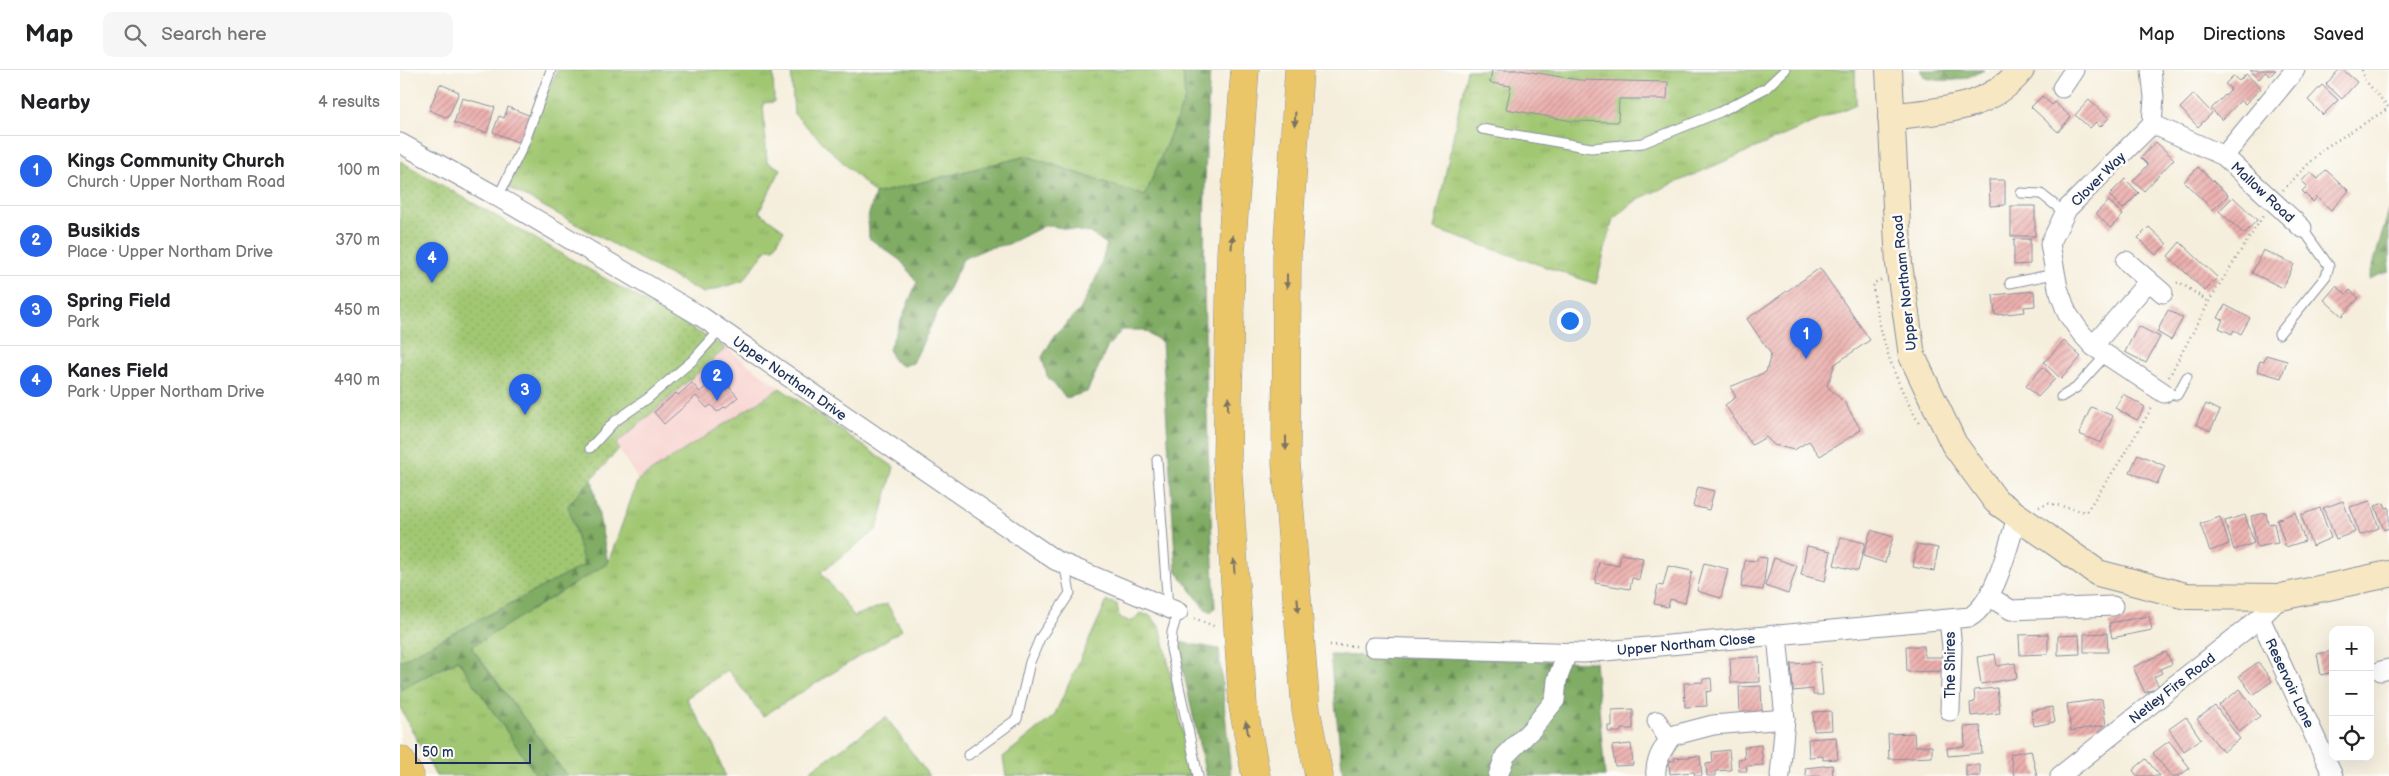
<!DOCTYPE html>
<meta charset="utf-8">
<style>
:root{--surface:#fff;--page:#f6f6f6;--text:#202124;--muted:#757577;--line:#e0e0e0;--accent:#2563eb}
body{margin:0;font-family:"Balsamiq Sans",sans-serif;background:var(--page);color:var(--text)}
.controls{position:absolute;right:15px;bottom:15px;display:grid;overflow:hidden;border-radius:10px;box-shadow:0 5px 20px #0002}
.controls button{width:45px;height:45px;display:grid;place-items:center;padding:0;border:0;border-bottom:1px solid var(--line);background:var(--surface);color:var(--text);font:25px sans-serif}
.scale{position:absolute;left:15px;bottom:12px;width:116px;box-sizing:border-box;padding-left:5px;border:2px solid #1b2f5e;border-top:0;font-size:14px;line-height:18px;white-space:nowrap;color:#1b2f5e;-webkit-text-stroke:4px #fdfcf7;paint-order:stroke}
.you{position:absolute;left:1169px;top:250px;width:18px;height:18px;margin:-12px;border:4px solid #fff;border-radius:50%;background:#1a73e8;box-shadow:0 0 0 8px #1a73e833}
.badge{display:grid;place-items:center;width:32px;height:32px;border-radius:50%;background:var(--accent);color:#fff;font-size:16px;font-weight:700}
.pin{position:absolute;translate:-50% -41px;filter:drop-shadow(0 1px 2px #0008)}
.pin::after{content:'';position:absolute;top:26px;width:18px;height:15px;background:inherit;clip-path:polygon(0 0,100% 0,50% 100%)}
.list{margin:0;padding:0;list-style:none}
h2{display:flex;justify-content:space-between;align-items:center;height:65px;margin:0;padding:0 20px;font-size:21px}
h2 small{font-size:16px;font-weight:400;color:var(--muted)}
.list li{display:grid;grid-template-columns:32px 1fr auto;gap:15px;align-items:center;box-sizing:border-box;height:70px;padding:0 20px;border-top:1px solid var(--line)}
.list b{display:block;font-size:19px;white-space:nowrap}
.list p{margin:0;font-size:16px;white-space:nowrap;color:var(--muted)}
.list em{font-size:16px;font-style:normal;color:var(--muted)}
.icon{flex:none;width:28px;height:28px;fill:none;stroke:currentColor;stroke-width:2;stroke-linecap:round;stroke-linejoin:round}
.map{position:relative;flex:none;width:1989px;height:706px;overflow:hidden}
header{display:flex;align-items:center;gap:30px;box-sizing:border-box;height:70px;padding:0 25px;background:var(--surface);border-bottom:1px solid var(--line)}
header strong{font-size:24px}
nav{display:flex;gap:28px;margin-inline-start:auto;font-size:18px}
.search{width:350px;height:45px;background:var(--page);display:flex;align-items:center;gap:12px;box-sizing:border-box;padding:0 18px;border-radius:10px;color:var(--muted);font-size:19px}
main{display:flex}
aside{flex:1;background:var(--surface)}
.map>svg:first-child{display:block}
</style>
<header>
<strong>Map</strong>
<div class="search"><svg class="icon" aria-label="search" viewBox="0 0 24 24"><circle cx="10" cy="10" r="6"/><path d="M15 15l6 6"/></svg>Search here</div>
<nav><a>Map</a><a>Directions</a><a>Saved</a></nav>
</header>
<main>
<aside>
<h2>Nearby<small>4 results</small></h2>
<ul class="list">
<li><span class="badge">1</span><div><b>Kings Community Church</b><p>Church · Upper Northam Road</p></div><em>100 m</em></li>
<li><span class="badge">2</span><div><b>Busikids</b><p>Place · Upper Northam Drive</p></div><em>370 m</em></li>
<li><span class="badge">3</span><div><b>Spring Field</b><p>Park</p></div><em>450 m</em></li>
<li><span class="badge">4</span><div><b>Kanes Field</b><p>Park · Upper Northam Drive</p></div><em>490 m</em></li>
</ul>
</aside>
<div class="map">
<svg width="1989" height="706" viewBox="0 0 1989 706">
<defs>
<pattern id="grass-tufts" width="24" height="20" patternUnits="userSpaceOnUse" patternTransform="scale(1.25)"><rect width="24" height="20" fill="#a1c772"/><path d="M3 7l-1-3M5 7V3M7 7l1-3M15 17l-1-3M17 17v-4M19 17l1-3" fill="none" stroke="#8aab65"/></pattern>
<pattern id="forest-firs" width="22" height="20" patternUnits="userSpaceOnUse" patternTransform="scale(1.25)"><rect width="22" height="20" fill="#80ac64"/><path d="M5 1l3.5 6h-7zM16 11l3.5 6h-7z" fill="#688c56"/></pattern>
<pattern id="garden-dots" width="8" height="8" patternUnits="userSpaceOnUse" patternTransform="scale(1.25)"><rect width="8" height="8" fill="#a1c772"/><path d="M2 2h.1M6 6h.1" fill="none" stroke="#8aab65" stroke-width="1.8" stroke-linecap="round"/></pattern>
<pattern id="building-hatch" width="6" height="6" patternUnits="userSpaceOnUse" patternTransform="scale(1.25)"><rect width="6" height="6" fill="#ecb0ae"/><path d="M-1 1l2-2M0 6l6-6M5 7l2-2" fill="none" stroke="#be9091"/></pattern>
</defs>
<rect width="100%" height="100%" fill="#fdfcf7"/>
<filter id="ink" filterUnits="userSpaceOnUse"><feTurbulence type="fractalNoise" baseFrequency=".02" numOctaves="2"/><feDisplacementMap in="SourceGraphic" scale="10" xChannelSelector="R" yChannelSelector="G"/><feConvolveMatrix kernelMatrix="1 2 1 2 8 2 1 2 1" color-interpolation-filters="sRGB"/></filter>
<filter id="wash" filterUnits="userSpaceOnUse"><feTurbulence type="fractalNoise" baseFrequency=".0096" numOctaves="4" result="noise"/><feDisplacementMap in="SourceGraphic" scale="20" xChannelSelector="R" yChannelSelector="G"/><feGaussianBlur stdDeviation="1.12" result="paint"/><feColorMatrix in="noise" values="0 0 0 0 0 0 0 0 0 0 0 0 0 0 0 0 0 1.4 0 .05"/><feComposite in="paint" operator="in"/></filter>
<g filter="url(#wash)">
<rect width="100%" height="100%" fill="#f5eedc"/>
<polygon fill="#f7d0cd" points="326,278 380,318 238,410 216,374"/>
<g fill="url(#grass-tufts)" stroke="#5e7b68">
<polygon points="157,0 373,0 374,32 363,33 367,92 381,99 359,142 384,160 374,178 368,178 343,211 303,223 108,117"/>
<polygon points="391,0 783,0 785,29 745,126 627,86 475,124 394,44"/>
<polygon points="1067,0 1455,0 1456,34 1238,129 1213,149 1196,214 1034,159"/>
<polygon points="380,318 494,397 477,459 421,502 454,546 487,534 502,560 363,646 328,600 286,628 314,675 325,706 167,706 71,577 208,493 238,410"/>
<polygon points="707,531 717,534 719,547 731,552 740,543 751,546 761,559 792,706 606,706 603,687 654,646"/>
<polygon points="58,590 137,706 36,706 0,637 0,620"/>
<polygon points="486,647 529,706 403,706"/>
</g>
<g fill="url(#forest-firs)" stroke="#4e6e61">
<path d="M783,0H810C798,180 807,358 815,538L811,542L804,538L776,500L762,272L743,260H722L708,276L687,322L666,328L647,306L642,287L655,265L680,240L698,204L707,174L690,163L646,155L609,174L588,178L563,189L513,293L502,296L493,290L489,279L517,212L501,191L469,168L468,147L475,124L627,86L745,126L785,29Z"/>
<path d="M1520,0H1584C1563,11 1548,13 1525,8Z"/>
<polygon points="1989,140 1989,201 1969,209"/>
<polygon points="192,409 208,493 71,577 167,706 137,706 58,590 0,620 0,591 184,495 168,435"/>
<polygon points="779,572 819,579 831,706 806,706 780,586"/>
<polygon points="930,585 1195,592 1205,706 943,706"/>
</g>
<polygon fill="url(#garden-dots)" stroke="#5e7b68" points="0,91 326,278 216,374 219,379 168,435 184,495 0,591"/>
<g id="blocks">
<g fill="url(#building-hatch)">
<polygon points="1092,0 1120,0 1179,10 1268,12 1267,29 1219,29 1218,52 1172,51 1106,39 1111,16 1090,13"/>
<polygon points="1850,0 1876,0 1870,6 1865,2 1859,9"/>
<polygon points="1939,0 1943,0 1957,12 1942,29 1926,14"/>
<polygon points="1846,4 1861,18 1845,34 1841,30 1822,50 1811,39 1831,19 1825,14 1833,6 1839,11"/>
<polygon points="40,14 59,22 48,48 29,40"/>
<polygon points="1922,15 1938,30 1923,45 1908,30"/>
<polygon points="1794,24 1812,43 1798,57 1780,38"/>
<polygon points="1642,26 1652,35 1654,32 1671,47 1658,62 1631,37"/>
<polygon points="62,28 95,37 87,63 54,53"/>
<polygon points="1689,30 1709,48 1700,57 1696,52 1690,58 1675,45"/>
<polygon points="108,37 131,46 120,73 93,62 99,46 104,48"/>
<polygon points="1756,72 1774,89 1744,121 1733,111 1748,95 1741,88"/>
<polygon points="1798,97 1828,125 1813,140 1784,112"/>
<polygon points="1926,100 1949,121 1931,140 1917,127 1913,132 1902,121 1907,116 1902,111 1910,102 1918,109"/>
<polygon points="1725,109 1739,123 1723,139 1709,125"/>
<polygon points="1589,110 1605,110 1605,135 1590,136"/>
<polygon points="1833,127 1857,150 1844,164 1819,141"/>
<polygon points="1709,131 1723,145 1710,158 1696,143"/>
<rect x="1611" y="136" width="24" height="30"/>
<polygon points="1749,157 1767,174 1756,185 1738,168"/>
<polygon points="1614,169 1630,169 1630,194 1614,195"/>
<polygon points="1780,172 1818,208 1805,221 1768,186"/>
<polygon points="1863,180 1894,194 1883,218 1852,203"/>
<polygon points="1420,198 1470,270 1435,294 1427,316 1445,333 1461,360 1420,386 1409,371 1394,380 1374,375 1366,367 1352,375 1325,335 1336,327 1330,317 1366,302 1371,284 1347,249"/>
<polygon points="1936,216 1946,224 1950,220 1959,228 1942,246 1924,230"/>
<polygon points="1634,221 1635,236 1624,237 1625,242 1595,245 1593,225"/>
<polygon points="1825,235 1850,248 1841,264 1834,260 1832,264 1819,258 1823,250 1818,248"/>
<polygon points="1768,240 1783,248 1771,270 1757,262"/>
<polygon points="1738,256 1760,267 1746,293 1725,282"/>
<polygon points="1664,271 1681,287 1661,309 1644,292"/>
<polygon points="1866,285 1887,291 1881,308 1857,301 1860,291 1864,292"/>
<polygon points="1643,297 1655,309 1638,327 1626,316"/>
<polygon points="319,305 331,316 329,317 338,327 325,338 324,337 317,342 311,335 307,338 296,326 264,354 254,342 276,323 278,325 292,313 300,322"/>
<polygon points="1723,324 1745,337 1737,350 1715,338"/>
<polygon points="1806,334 1820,341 1810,361 1796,354"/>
<polygon points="1691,337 1713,346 1701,373 1679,364"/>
<polygon points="1738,384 1765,396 1757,414 1730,402"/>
<polygon points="1298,417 1314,421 1309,440 1293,436"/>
<polygon points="1943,431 1955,462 1936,469 1923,438"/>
<polygon points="1970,431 1979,458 1960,465 1950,437"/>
<polygon points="1984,433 1986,438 1989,437 1989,458 1984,460 1975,436"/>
<polygon points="1920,438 1931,468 1912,476 1901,445"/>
<polygon points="1895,442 1905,471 1886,477 1877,450"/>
<polygon points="1866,443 1868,454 1874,453 1878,473 1857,477 1851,446"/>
<polygon points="1845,445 1854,473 1834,480 1825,451"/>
<polygon points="1820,447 1829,474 1810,481 1800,454"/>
<polygon points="1471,460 1493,467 1485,493 1463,486"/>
<polygon points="1441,467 1465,473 1458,501 1434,495"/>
<polygon points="1517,474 1538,478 1534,501 1513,497"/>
<polygon points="1407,476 1431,481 1425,511 1401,505"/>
<polygon points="1221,484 1243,488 1239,510 1232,508 1230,519 1195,513 1199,492 1219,496"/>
<polygon points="1358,487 1367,488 1363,520 1341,517 1345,490 1357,491"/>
<polygon points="1374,488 1397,496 1388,524 1365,516"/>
<polygon points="1304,493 1328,499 1321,528 1297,521"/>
<polygon points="1268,496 1292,501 1285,533 1270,529 1268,537 1254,534 1258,515 1263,516"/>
<polygon points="1749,546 1752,560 1712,568 1709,553"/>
<polygon points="1707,563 1708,582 1684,582 1684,564"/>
<polygon points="1648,564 1648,584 1620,585 1619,565"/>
<polygon points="1679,565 1680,584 1658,585 1658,566"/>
<polygon points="1506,576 1524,576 1525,587 1542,587 1543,601 1507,602"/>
<polygon points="1933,581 1933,602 1921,605 1917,584"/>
<polygon points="1766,582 1772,594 1760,599 1762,603 1754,607 1759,617 1745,623 1733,597"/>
<polygon points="1595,584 1597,596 1615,593 1617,608 1581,614 1577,587"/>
<polygon points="1359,587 1360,612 1331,613 1330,588"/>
<polygon points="1420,592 1423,625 1413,625 1413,619 1393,621 1391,594"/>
<polygon points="1858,592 1872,611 1853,625 1839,606"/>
<polygon points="1311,608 1312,621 1306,622 1307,636 1285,637 1284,613 1303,612 1303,609"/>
<polygon points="1361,616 1362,642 1340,643 1339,617"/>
<polygon points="1597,618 1600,643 1571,646 1570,633 1575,632 1574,620"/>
<polygon points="1840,619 1860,646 1839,662 1819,635"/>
<polygon points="1702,629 1706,655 1671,661 1667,634"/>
<polygon points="1815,636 1840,669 1823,682 1797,649"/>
<polygon points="1652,637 1655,652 1634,656 1631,641"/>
<polygon points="1233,639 1233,659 1221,659 1221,662 1208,662 1208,656 1212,656 1212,640"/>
<polygon points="1431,641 1432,660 1414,661 1413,642"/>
<polygon points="1786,647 1801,669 1784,681 1769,659"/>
<polygon points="1580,656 1582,683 1548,686 1547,678 1565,676 1564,657"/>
<polygon points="1514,663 1515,676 1532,676 1532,687 1489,689 1488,664"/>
<polygon points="1436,667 1438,689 1423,690 1423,686 1409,687 1408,669"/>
<polygon points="1769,671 1790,698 1779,706 1771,706 1753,683"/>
<polygon points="1231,674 1233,695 1215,696 1212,676"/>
<polygon points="1361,675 1363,695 1346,696 1347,701 1339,701 1338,689 1345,688 1344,677"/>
<polygon points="1329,680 1331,700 1315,701 1315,706 1307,706 1306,694 1313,693 1312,682"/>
<polygon points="1631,680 1637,706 1614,706 1610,684"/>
<polygon points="1300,686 1302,706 1295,706 1294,702 1270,704 1269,691 1275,691 1274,688"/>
<polygon points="1746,689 1760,706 1737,706 1733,700"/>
<polygon points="1432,695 1433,706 1406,706 1405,698"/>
<rect x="1566" y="695" width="14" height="11"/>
</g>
</g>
</g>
<g filter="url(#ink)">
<use href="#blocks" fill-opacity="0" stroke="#888e9d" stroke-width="1"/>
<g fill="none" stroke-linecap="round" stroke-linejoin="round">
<defs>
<g id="lane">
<polyline points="1082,59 1191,78 1243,73 1320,42 1366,18 1385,0"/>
<polyline points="1621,123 1641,124 1665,143"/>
<polyline points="98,127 123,76 151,0"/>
<polyline points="1610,213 1654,204"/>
<polyline points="1879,264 1926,206 1929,196 1902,158"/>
<polyline points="1764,323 1777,325 1787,307"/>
<polyline points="1661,327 1676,318 1706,285"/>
<polyline points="190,378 214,352 247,329 292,291 320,260"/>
<polyline points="757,390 768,538"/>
<polyline points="778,542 772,562 771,579 798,706"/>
<polyline points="568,685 617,649 630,592 640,568 670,523 664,494"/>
</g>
<g id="street">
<polyline points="1751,0 1754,27 1752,54 1667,139 1650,174 1658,218 1667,243 1681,263 1693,276 1764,323"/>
<polyline points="1662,18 1674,0"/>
<polyline points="1752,54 1824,86 1902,158"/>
<polyline points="0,73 98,127 302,247 655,490 778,542"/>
<polyline points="1824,86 1895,0"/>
<polyline points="1726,191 1763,223"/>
<polyline points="1693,276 1748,212"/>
<polyline points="1590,527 1611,540 1713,536"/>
<polyline points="1860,548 1933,706"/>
<polyline points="1549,550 1552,577 1550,641"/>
<polyline points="1377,565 1385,649 1380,706"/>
<path d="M973,577L1184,583L1570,547C1596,531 1608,476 1617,447"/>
<polyline points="1981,601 1989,599"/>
<polyline points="1257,651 1269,670"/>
<polyline points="1098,706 1105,686 1132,659 1155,630 1157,610 1167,583"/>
<path d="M1256,706C1254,691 1264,678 1271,666L1313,655L1385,649"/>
<polyline points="1660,706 1860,548 1881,527"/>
</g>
<g id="secondary">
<polyline points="1489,0 1499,194 1512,286 1554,374 1596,431 1698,503 1786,526 1881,527 1989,504"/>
<path d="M1491,47C1539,40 1588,41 1621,0"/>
</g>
<polyline id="primary" points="0,690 10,706"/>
<g id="highway">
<polyline points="845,0 831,183 827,389 843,636 856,706"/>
<polyline points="899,0 887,186 886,393 906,640 919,706"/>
</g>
</defs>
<use href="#lane" stroke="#888e9d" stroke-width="11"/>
<use href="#street" stroke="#888e9d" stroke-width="21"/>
<use href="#secondary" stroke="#888e9d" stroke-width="28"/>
<use href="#primary" stroke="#888e9d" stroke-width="29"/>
<use href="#highway" stroke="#888e9d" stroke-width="29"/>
<g stroke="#888e9d" stroke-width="2.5" stroke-dasharray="1 4" stroke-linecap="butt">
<polyline points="1962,0 1964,9 1989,38"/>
<polyline points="1883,120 1923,79 1989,38"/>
<path d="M1481,210L1474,213L1473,219C1481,270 1494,310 1520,355"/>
<polyline points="1777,213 1779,212 1809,232"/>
<polyline points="1769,307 1811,228 1863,146"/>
<polyline points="1639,437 1649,433 1686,442 1720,391 1753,336"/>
<polyline points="794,548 816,557"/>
<polyline points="930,575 956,576"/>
</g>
<use href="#lane" stroke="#fff" stroke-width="9"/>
<use href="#street" stroke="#fff" stroke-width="19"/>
<use href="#secondary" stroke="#f7e8c3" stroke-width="26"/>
<use href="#primary" stroke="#ebc669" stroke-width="28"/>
<use href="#highway" stroke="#ebc669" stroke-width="28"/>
</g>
<defs><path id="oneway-solid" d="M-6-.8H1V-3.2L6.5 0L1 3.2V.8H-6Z" transform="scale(1.25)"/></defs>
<g fill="#797363">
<use href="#oneway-solid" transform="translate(895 49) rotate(93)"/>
<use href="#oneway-solid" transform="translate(832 172) rotate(-86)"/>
<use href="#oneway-solid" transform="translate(887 211) rotate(90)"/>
<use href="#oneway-solid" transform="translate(828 334) rotate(-89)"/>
<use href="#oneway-solid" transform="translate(886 373) rotate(90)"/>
<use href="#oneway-solid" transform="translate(834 496) rotate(-94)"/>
<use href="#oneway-solid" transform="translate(898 535) rotate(85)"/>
<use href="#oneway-solid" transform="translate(847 658) rotate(-101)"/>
</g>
</g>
<g text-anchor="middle" stroke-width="5" stroke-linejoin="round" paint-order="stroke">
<g font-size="14" fill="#1b2f5e" stroke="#fdfcf7">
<text transform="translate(1698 109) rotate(-45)" y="5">Clover Way</text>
<text transform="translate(1863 122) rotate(43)" y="5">Mallow Road</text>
<text transform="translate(1504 213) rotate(-96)" y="5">Upper Northam Road</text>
<text transform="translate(390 308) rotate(35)" y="5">Upper Northam Drive</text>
<text transform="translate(1286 574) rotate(-5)" y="5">Upper Northam Close</text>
<text transform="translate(1550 595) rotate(-90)" y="5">The Shires</text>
<text transform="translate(1890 613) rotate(65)" y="5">Reservoir Lane</text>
<text transform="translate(1772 618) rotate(-38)" y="5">Netley Firs Road</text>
</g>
</g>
</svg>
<div class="controls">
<button>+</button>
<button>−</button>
<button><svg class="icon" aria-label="locate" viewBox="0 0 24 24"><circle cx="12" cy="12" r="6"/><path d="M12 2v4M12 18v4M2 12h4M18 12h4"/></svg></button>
</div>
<div class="scale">50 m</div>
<div class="you"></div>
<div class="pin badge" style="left:1406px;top:289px">1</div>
<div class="pin badge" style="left:317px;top:331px">2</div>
<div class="pin badge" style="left:125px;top:345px">3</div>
<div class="pin badge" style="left:32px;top:213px">4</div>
</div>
</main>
